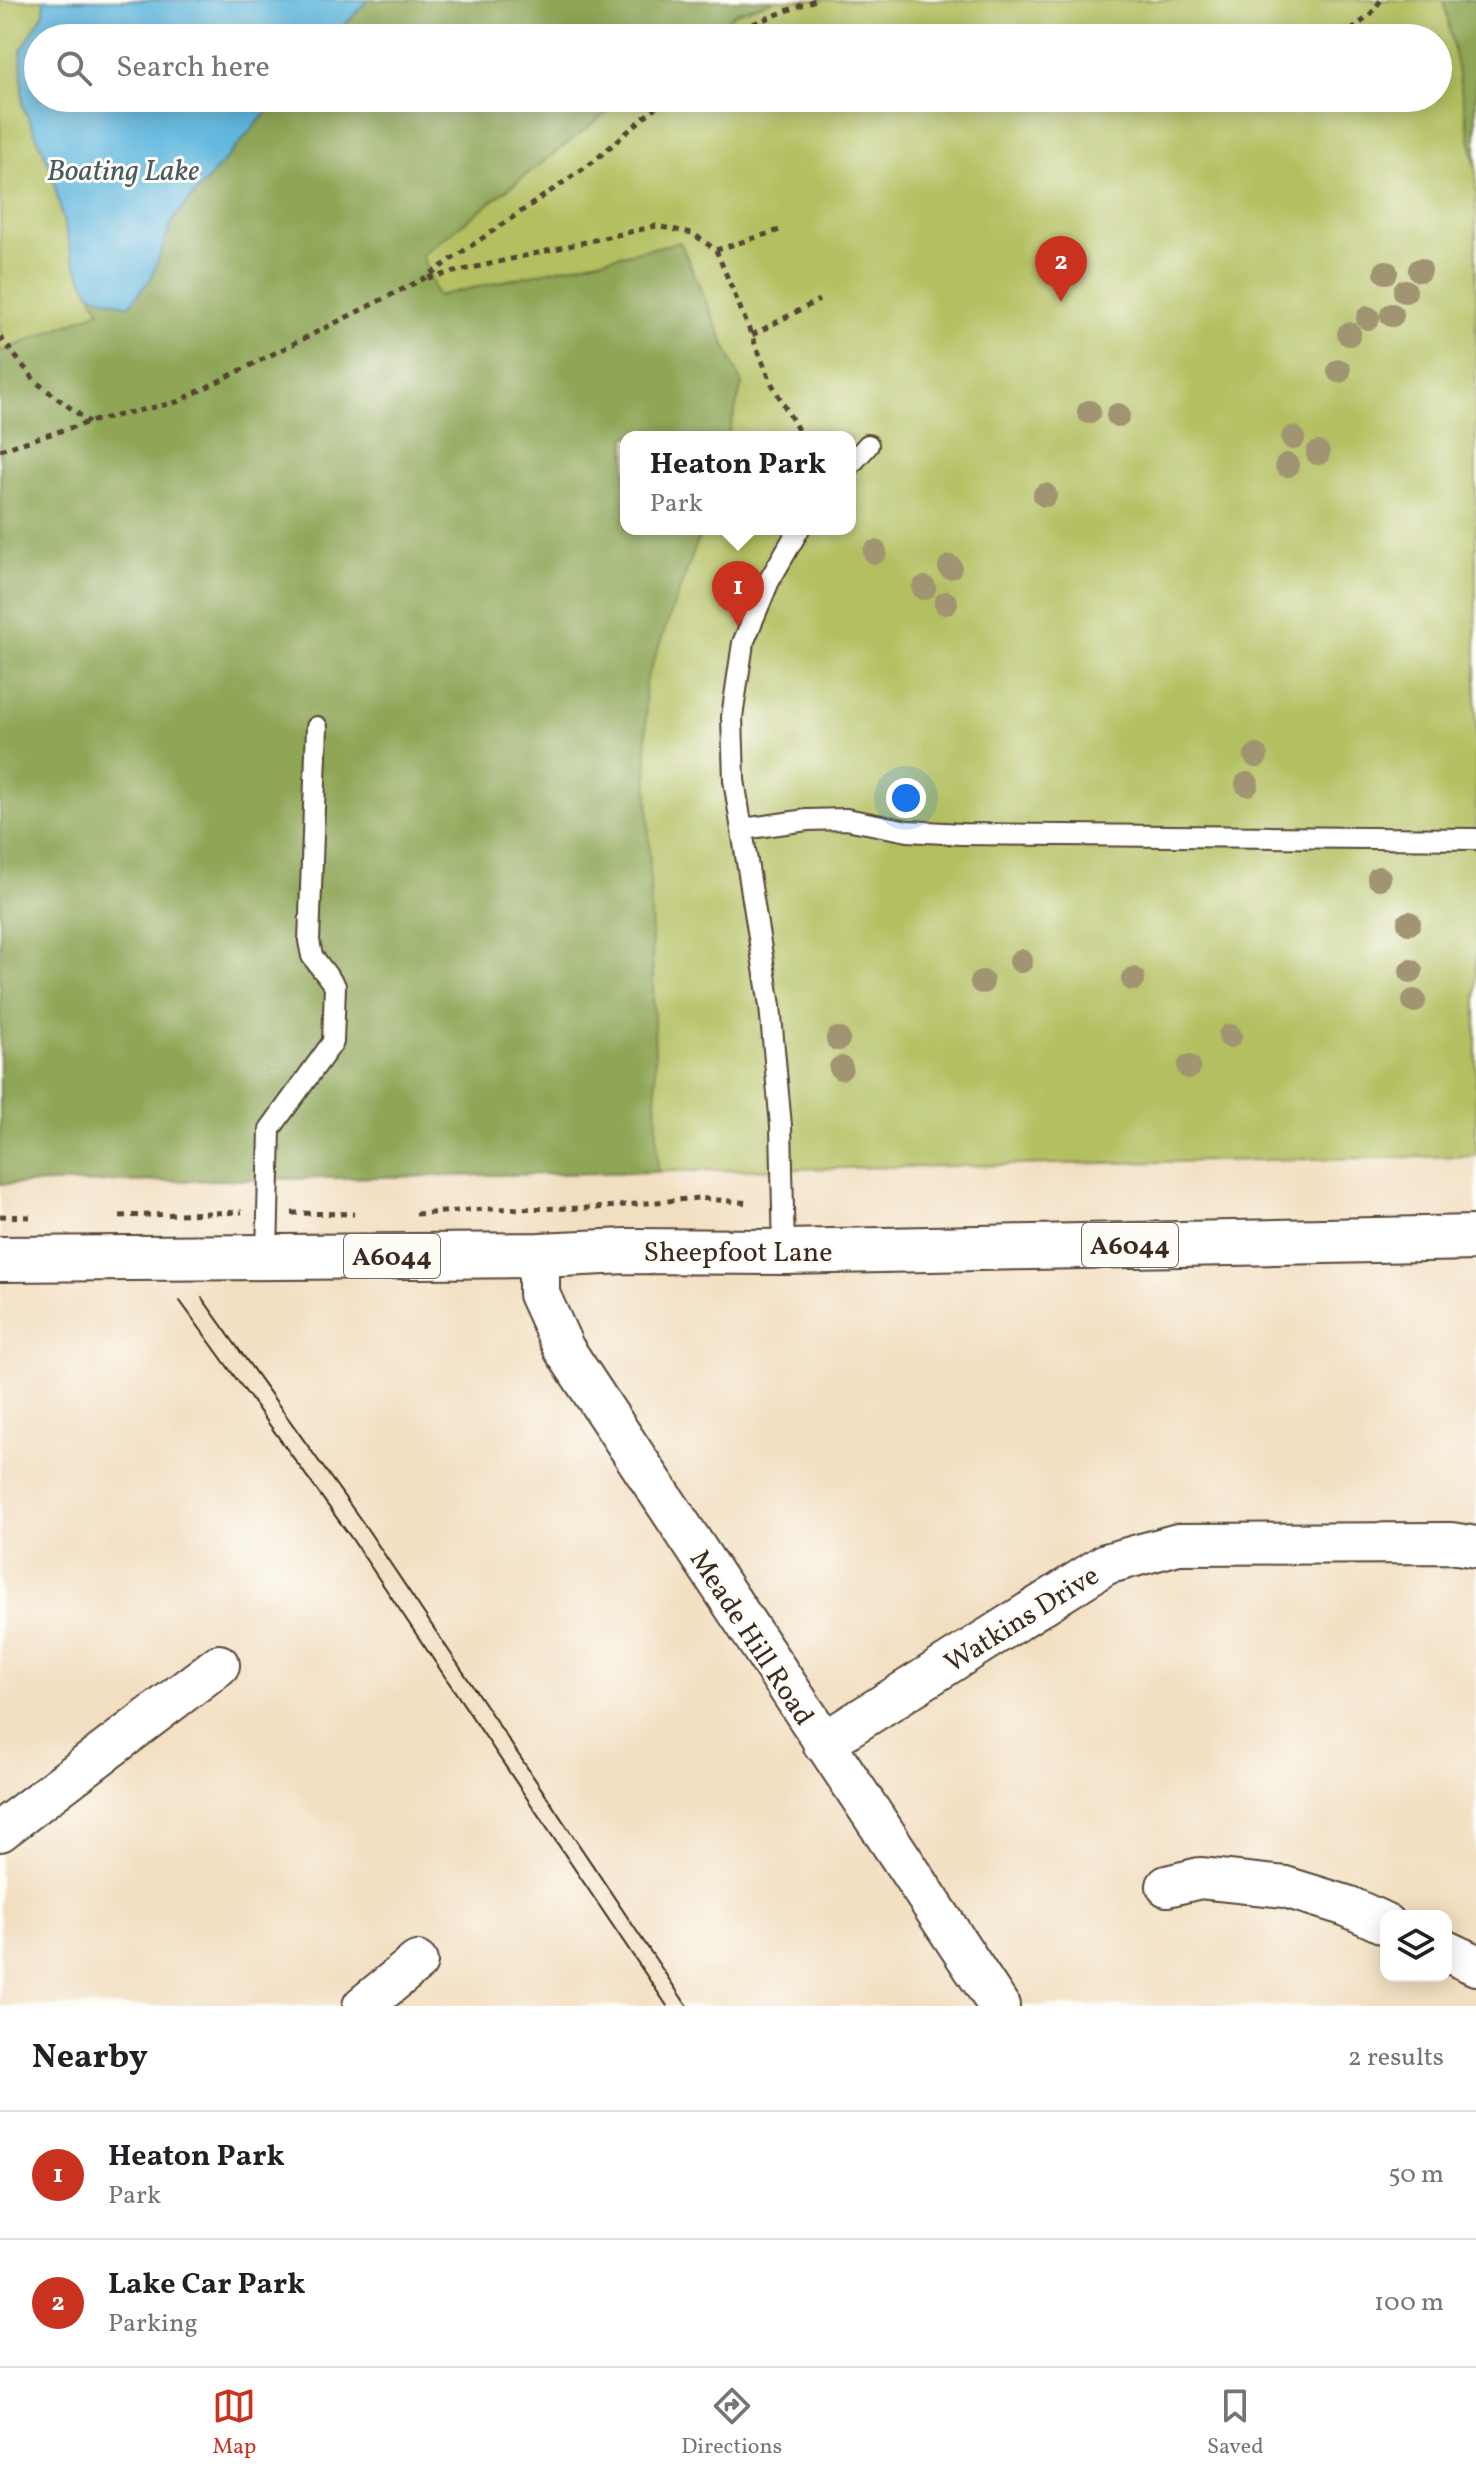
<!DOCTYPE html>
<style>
:root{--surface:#fff;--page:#f6f6f6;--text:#202124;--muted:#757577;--line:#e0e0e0;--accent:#c8321e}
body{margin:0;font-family:Vollkorn,serif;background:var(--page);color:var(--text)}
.controls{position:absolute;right:24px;bottom:24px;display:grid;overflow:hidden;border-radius:16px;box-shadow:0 4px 20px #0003}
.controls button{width:72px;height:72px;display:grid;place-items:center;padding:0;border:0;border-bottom:2px solid var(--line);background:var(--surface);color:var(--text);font:40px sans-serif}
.you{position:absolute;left:906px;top:798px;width:28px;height:28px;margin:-20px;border:6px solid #fff;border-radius:50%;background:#1a73e8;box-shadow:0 0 0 12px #1a73e833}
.badge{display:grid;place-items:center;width:52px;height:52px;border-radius:50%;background:var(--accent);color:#fff;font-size:26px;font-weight:700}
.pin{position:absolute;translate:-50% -66px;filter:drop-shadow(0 2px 4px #0008)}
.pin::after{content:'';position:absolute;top:42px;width:28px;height:24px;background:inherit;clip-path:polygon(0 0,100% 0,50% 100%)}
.popup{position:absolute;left:620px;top:431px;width:236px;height:104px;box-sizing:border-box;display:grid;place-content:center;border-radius:16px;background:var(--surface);filter:drop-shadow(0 2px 6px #0005);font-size:26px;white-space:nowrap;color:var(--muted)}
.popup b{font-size:30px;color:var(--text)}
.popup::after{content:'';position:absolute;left:50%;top:100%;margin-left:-16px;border:16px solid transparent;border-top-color:var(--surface)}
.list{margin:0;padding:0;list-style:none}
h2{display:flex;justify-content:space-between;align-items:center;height:104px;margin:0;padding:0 32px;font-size:34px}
h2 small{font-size:26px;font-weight:400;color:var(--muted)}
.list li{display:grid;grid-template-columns:52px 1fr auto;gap:24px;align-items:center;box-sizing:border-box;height:128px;padding:0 32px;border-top:2px solid var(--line)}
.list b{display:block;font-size:30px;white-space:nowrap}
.list p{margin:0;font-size:26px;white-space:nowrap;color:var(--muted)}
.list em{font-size:26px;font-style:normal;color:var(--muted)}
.icon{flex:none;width:44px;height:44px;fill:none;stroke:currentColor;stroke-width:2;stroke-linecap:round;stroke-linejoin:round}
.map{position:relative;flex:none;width:1476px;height:2006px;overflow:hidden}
.search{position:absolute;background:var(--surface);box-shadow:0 4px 20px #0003;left:24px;right:24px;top:24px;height:88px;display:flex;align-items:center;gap:20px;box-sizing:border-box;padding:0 28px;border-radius:44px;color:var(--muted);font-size:30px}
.sheet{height:360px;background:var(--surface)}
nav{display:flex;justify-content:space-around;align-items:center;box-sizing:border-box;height:112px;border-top:2px solid var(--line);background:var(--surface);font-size:22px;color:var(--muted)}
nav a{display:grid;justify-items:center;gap:4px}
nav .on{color:var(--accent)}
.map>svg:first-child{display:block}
</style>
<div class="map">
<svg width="1476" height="2006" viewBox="0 0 1476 2006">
<rect width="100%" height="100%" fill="#fdfcf7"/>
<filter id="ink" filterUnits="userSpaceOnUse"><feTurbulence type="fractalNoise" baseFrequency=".0125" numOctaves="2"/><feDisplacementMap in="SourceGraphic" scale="16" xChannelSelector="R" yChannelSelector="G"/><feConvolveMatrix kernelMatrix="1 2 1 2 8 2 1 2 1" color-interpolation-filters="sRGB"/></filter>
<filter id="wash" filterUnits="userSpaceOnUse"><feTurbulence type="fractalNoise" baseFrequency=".006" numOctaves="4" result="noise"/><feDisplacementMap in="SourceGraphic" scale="32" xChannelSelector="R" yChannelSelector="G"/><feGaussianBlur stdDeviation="1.8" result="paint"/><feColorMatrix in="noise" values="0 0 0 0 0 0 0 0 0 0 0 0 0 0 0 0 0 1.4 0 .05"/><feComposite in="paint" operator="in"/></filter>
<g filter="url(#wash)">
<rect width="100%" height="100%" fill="#f2dec0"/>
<path fill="#b3bf61" stroke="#777440" stroke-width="2" fill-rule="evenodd" d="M0,0H1476V1156L0,1184ZM38,38H1438V98H38ZM626,437H850V529H626Z"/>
<g fill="#8ea657" stroke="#64683a" stroke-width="2">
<polygon points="368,0 775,0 736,13 704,38 333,38"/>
<polygon points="1444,0 1476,0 1476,169"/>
<polygon points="279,98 626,98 422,255 437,296 680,242 742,384 728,437 626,437 626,529 702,529 645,684 658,1172 0,1184 0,352 100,311 91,294 129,305 151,277 174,218"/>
</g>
<polygon fill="#61b7de" stroke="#4e707e" stroke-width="2" points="44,0 368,0 333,38 38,38 38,98 279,98 174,218 151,278 129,306 91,294 73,260 50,166 23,106 21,51 44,13"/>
</g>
<g filter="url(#ink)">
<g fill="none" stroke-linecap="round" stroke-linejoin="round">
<defs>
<g id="service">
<polyline points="850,465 868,445"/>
<polyline points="743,829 807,820 846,819 908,831 962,834 1476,839"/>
<polyline points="784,1252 781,1126 770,1006 734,780 732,717 743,643 769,581 799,529"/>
<polyline points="267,1256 270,1129 333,1042 335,986 312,956 309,941 317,727"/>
</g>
<g id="minor">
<polyline points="539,1255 539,1294 564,1349 999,2006"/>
<polyline points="823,1743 1106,1564 1178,1544 1451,1543 1476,1547"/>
<polyline points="0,1831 219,1665"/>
<polyline points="1167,1886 1200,1878 1285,1887 1347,1906 1386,1924"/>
<polyline points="1446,1951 1476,1965"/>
<polyline points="363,2006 417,1962"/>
</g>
<polyline id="primary" points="0,1259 539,1255 627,1251 784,1252 1476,1238"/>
</defs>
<use href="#service" stroke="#564536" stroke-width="24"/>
<use href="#minor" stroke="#564536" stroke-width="44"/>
<use href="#primary" stroke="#564536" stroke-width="48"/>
<g stroke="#564536" stroke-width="5" stroke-dasharray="6 6" stroke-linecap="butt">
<polyline points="734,38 747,26 815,0"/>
<polyline points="1342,38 1370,15 1381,0"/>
<polyline points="716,250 783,229"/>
<polyline points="428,278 656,226 692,233 716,250 772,384 802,437"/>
<polyline points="752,335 819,300"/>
<polyline points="0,337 36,382 89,422"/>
<polyline points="0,450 89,422 177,402 423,279 593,162 666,98"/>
<polyline points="292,1213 354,1214"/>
<polyline points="416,1214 485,1209 595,1208 698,1198 750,1203"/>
<polyline points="0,1216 30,1217"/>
<polyline points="120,1216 242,1212"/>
</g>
<use href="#service" stroke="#fff" stroke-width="20"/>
<use href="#minor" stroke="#fff" stroke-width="40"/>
<use href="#primary" stroke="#fff" stroke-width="44"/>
<g stroke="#3b2a1e" stroke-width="2">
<polyline points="202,1298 366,1527 687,2006"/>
<polyline points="180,1301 352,1539 667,2006"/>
</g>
</g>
<g fill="#a19472">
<circle cx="1420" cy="270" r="12"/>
<circle cx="1386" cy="272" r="12"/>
<circle cx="1405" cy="291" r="12"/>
<circle cx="1392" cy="315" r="12"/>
<circle cx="1368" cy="318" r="12"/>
<circle cx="1349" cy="334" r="12"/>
<circle cx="1339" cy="371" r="12"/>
<circle cx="1089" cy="412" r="12"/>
<circle cx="1118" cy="415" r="12"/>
<circle cx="1293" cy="438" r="12"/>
<circle cx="1318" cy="453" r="12"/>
<circle cx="1287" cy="465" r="12"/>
<circle cx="1045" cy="495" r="12"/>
<circle cx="875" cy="552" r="12"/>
<circle cx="950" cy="567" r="12"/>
<circle cx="924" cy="588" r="12"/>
<circle cx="946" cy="603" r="12"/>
<circle cx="1256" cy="756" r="12"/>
<circle cx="1247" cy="784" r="12"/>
<circle cx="1379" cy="878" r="12"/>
<circle cx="1409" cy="923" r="12"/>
<circle cx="1021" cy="961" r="12"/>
<circle cx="1411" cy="971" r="12"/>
<circle cx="1133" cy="979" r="12"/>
<circle cx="982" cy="982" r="12"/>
<circle cx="1414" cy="1001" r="12"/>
<circle cx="1230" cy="1036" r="12"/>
<circle cx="838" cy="1039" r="12"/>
<circle cx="1189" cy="1067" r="12"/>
<circle cx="841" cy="1068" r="12"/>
</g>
</g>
<g text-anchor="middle" stroke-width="6" stroke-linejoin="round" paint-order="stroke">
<g fill="#fdfcf7" stroke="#75695f" stroke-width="2">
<rect x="1082" y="1223" width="96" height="44" rx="6"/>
<rect x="344" y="1234" width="96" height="44" rx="6"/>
</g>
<g font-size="26" font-weight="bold" fill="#3b2a1e">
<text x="1130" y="1254">A6044</text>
<text x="392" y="1265">A6044</text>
</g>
<g font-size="28" fill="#3b2a1e" stroke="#fdfcf7">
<text x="738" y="1261">Sheepfoot Lane</text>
<text transform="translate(1021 1618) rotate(-32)" y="10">Watkins Drive</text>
<text transform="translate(753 1637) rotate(57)" y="10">Meade Hill Road</text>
</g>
<g font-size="30" font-style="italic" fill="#485b61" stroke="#fdfcf7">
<text x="123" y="180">Boating Lake</text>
</g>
</g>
</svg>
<div class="controls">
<button><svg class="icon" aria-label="layers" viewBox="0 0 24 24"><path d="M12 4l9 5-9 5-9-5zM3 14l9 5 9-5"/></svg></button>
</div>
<div class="you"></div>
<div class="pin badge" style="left:738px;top:627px">1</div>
<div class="popup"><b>Heaton Park</b>Park</div>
<div class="pin badge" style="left:1061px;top:302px">2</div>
<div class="search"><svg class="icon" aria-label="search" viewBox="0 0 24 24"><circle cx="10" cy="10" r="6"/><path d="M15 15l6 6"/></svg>Search here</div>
</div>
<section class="sheet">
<h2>Nearby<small>2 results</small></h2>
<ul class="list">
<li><span class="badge">1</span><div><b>Heaton Park</b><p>Park</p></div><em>50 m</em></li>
<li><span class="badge">2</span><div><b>Lake Car Park</b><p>Parking</p></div><em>100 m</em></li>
</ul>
</section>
<nav>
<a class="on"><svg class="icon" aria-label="map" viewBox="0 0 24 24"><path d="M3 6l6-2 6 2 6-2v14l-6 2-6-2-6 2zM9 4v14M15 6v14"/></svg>Map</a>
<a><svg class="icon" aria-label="directions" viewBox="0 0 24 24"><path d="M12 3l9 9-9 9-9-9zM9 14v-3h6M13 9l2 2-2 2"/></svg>Directions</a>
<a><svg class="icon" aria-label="saved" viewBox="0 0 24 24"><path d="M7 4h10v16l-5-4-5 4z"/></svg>Saved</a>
</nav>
